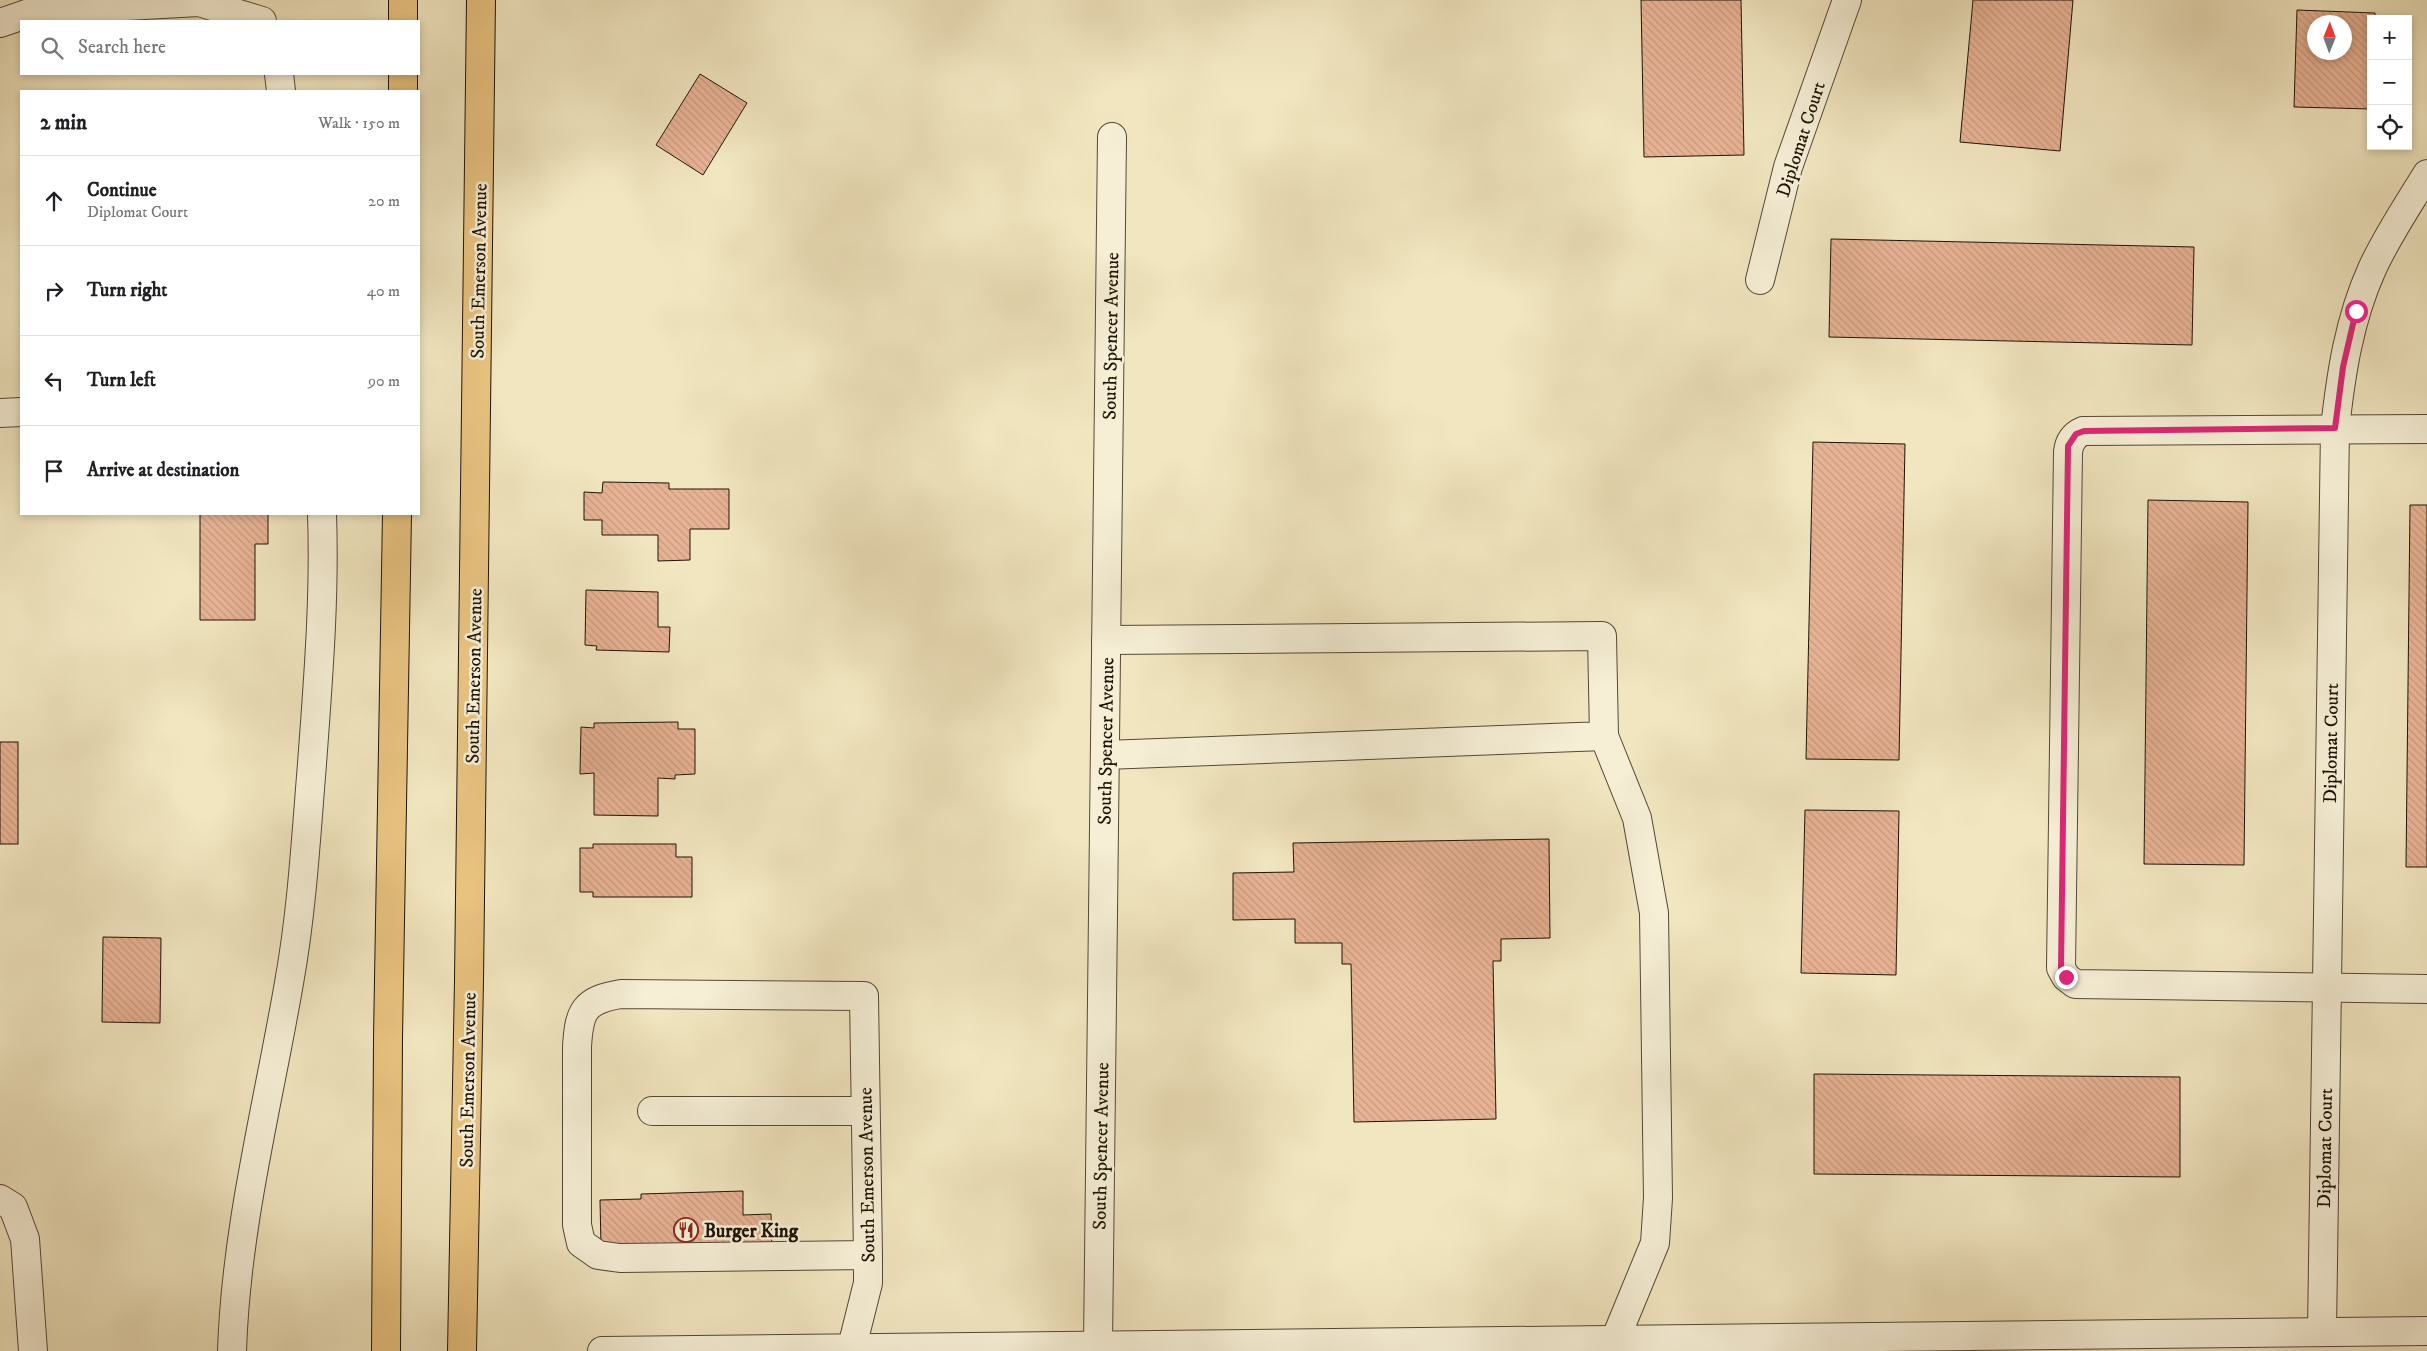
<!DOCTYPE html>
<meta charset="utf-8">
<style>
:root{--surface:#fff;--page:#f6f6f6;--text:#202124;--muted:#757577;--line:#e0e0e0}
body{margin:0;font-family:"IM FELL DW Pica",serif;background:var(--page);color:var(--text)}
.controls{position:absolute;right:15px;top:15px;display:grid;overflow:hidden;border-radius:0px;box-shadow:0 2px 8px #0003}
.controls button{width:45px;height:45px;display:grid;place-items:center;padding:0;border:0;border-bottom:1px solid var(--line);background:var(--surface);color:var(--text);font:25px sans-serif}
.compass{position:absolute;left:2307px;top:15px;width:45px;height:45px;border-radius:50%;background:var(--surface);box-shadow:0 2px 8px #0003;rotate:1deg}
.stop{position:absolute;width:15px;height:15px;margin:-11px;border:4px solid #db2777;border-radius:50%;background:#fff}
.stop.end{background:#db2777;border-color:#fff;box-shadow:0 1px 5px #0008}
.list{margin:0;padding:0;list-style:none}
h2{display:flex;justify-content:space-between;align-items:center;height:65px;margin:0;padding:0 20px;font-size:21px}
h2 small{font-size:16px;font-weight:400;color:var(--muted)}
.list li{display:grid;grid-template-columns:32px 1fr auto;gap:15px;align-items:center;box-sizing:border-box;height:90px;padding:0 20px;border-top:1px solid var(--line)}
.list b{display:block;font-size:19px;white-space:nowrap}
.list p{margin:0;font-size:16px;white-space:nowrap;color:var(--muted)}
.list em{font-size:16px;font-style:normal;color:var(--muted)}
.icon{flex:none;width:28px;height:28px;fill:none;stroke:currentColor;stroke-width:2;stroke-linecap:round;stroke-linejoin:round}
.map{position:relative;flex:none;width:2427px;height:1351px;overflow:hidden}
.search{position:absolute;background:var(--surface);box-shadow:0 2px 8px #0003;left:20px;top:20px;width:400px;height:55px;display:flex;align-items:center;gap:12px;box-sizing:border-box;padding:0 18px;border-radius:0px;color:var(--muted);font-size:19px}
.panel{position:absolute;background:var(--surface);box-shadow:0 2px 8px #0003;left:20px;top:90px;width:400px;height:425px;border-radius:0px}
.map>svg:first-child{display:block}
</style>
<div class="map">
<svg width="2427" height="1351" viewBox="0 0 2427 1351">
<defs>
<pattern id="building-back-hatch" width="6" height="6" patternUnits="userSpaceOnUse" patternTransform="scale(1.25)"><rect width="6" height="6" fill="#e8b395"/><path d="M-1 5l2 2M0 0l6 6M5-1l2 2" fill="none" stroke="#c7997f"/></pattern>
</defs>
<rect width="100%" height="100%" fill="#f1e6c0"/>
<filter id="stains"><feTurbulence type="fractalNoise" baseFrequency=".004" numOctaves="4"/><feColorMatrix values="0 0 0 0 .2 0 0 0 0 .09 0 0 0 0 .02 0 0 0 .5 -.17"/></filter>
<radialGradient id="worn" r=".72"><stop offset=".6" stop-color="#630" stop-opacity="0"/><stop offset="1" stop-color="#630" stop-opacity=".3"/></radialGradient>
<g fill="url(#building-back-hatch)" stroke="#1f1306" fill-rule="evenodd">
<polygon points="1641,0 1741,0 1744,155 1644,157"/>
<polygon points="1973,0 2073,0 2060,151 1960,142"/>
<path d="M2297,10L2375,13V19H2371V109L2294,107ZM2314,22H2344V52H2314Z"/>
<polygon points="700,74 747,103 703,175 656,145"/>
<polygon points="1831,239 2194,247 2192,345 1829,337"/>
<polygon points="1813,442 1905,444 1899,760 1806,759"/>
<polygon points="603,482 669,483 669,489 729,489 729,529 690,529 690,560 658,561 658,535 602,535 602,520 584,520 584,492 602,493"/>
<polygon points="2148,500 2248,502 2244,865 2144,864"/>
<polygon points="2410,505 2427,505 2427,867 2406,867"/>
<polygon points="200,514 268,514 268,544 255,544 255,620 200,620"/>
<polygon points="586,590 658,592 658,627 670,627 669,652 596,650 597,646 585,645"/>
<polygon points="678,722 678,729 695,729 695,774 675,775 675,779 658,778 658,816 594,815 594,773 580,774 581,727 594,728 594,723"/>
<rect x="0" y="742" width="18" height="102"/>
<polygon points="1805,810 1899,811 1896,975 1801,973"/>
<polygon points="1549,839 1550,938 1501,939 1501,961 1493,961 1496,1119 1354,1122 1351,964 1342,964 1342,943 1295,943 1295,919 1233,920 1233,873 1294,872 1293,843"/>
<polygon points="593,844 676,844 676,857 692,857 692,897 593,897 593,892 580,892 580,848 593,848"/>
<polygon points="103,937 161,938 160,1023 102,1022"/>
<polygon points="1814,1074 2180,1077 2180,1177 1814,1174"/>
<polygon points="743,1191 743,1215 771,1214 772,1249 601,1246 600,1200 641,1199 641,1194"/>
</g>
<g fill="none" stroke-linecap="round" stroke-linejoin="round">
<defs>
<g id="minor">
<polyline points="0,23 35,11 199,2 262,21"/>
<polyline points="279,74 281,91"/>
<polyline points="1760,280 1788,167 1847,0"/>
<polyline points="0,413 21,412"/>
<path d="M2427,429L2083,431C2074,435 2069,442 2068,452L2061,968L2066,977L2075,984L2427,989"/>
<polyline points="1604,736 1637,818 1654,913 1658,1198 1655,1243 1615,1340"/>
<polyline points="1105,755 1604,736 1602,636 1106,640"/>
<polyline points="652,1111 865,1111"/>
<polyline points="0,1199 13,1207 25,1239 33,1351"/>
<path d="M2322,1332L2335,428C2341,374 2349,320 2372,269C2387,236 2408,205 2427,174"/>
<polyline points="1098,1345 1112,137"/>
<path d="M232,1351C236,1226 268,1105 289,983C302,911 306,837 312,764C318,681 325,597 322,514"/>
<polyline points="602,1351 2427,1331"/>
<path d="M851,1351L868,1283V1255L864,996L621,994C584,1000 579,1011 577,1047V1225L581,1243L598,1255L620,1258L868,1255"/>
</g>
<g id="major">
<polyline points="403,21 403,0"/>
<polyline points="403,91 403,74"/>
<polyline points="386,1351 388,1038 397,514"/>
<polyline points="462,1351 469,980 481,0"/>
</g>
</defs>
<use href="#minor" stroke="#544834" stroke-width="30"/>
<use href="#major" stroke="#1f1306" stroke-width="30"/>
<use href="#minor" stroke="#f6efd6" stroke-width="28"/>
<use href="#major" stroke="#e8c380" stroke-width="28"/>
</g>
<g fill="none" stroke-linecap="round" stroke-linejoin="round">
<polyline stroke="#db2777" stroke-width="6" points="2066,977 2061,968 2068,446 2076,434 2084,431 2335,428 2343,367 2356,311"/>
</g>
<defs>
<symbol id="restaurant-ring" viewBox="-11 -11 22 22"><circle r="9.5" fill="#f6efd6" stroke="#8f2418" stroke-width="1.5"/><path d="M-5-6h1v4h1v-4h1v4h1v-4h1v5L-1.5 .5V6h-2V.5L-5-1ZM5-6V6H3V1.5H1.5Q1.5-4 5-6Z" fill="#8f2418"/></symbol>
</defs>
<g fill-rule="evenodd">
<use href="#restaurant-ring" x="672" y="1216" width="28" height="28"/>
</g>
<g text-anchor="middle" stroke-width="5" stroke-linejoin="round" paint-order="stroke">
<g font-size="19" fill="#1f1306" stroke="#f6efd6">
<text transform="translate(1800 139) rotate(-72)" y="7">Diplomat Court</text>
<text transform="translate(478 271) rotate(-89)" y="7">South Emerson Avenue</text>
<text transform="translate(1110 336) rotate(-89)" y="7">South Spencer Avenue</text>
<text transform="translate(473 676) rotate(-89)" y="7">South Emerson Avenue</text>
<text transform="translate(1105 741) rotate(-89)" y="7">South Spencer Avenue</text>
<text transform="translate(2330 743) rotate(-89)" y="7">Diplomat Court</text>
<text transform="translate(467 1080) rotate(-89)" y="7">South Emerson Avenue</text>
<text transform="translate(1100 1146) rotate(-89)" y="7">South Spencer Avenue</text>
<text transform="translate(2324 1148) rotate(-89)" y="7">Diplomat Court</text>
<text transform="translate(866 1175) rotate(-91)" y="7">South Emerson Avenue</text>
</g>
<g font-size="19" font-weight="bold" fill="#1f1306" stroke="#f6efd6" text-anchor="start">
<text x="704" y="1237">Burger King</text>
</g>
</g>
<rect width="100%" height="100%" filter="url(#stains)"/>
<rect width="100%" height="100%" fill="url(#worn)"/>
</svg>
<div class="controls">
<button>+</button>
<button>−</button>
<button><svg class="icon" aria-label="locate" viewBox="0 0 24 24"><circle cx="12" cy="12" r="6"/><path d="M12 2v4M12 18v4M2 12h4M18 12h4"/></svg></button>
</div>
<svg class="compass" viewBox="-18 -18 36 36"><path d="M0-13l5 13h-10z" fill="#e53935"/><path d="M0 13l5-13h-10z" fill="#757577"/></svg>
<div class="stop" style="left:2356px;top:311px"></div>
<div class="stop end" style="left:2066px;top:977px"></div>
<div class="search"><svg class="icon" aria-label="search" viewBox="0 0 24 24"><circle cx="10" cy="10" r="6"/><path d="M15 15l6 6"/></svg>Search here</div>
<section class="panel">
<h2>2 min<small>Walk · 150 m</small></h2>
<ul class="list">
<li><svg class="icon" aria-label="ahead" viewBox="0 0 24 24"><path d="M12 20V5M6 11l6-6 6 6"/></svg><div><b>Continue</b><p>Diplomat Court</p></div><em>20 m</em></li>
<li><svg class="icon" aria-label="right" viewBox="0 0 24 24"><path d="M7 20v-9h11M14 6l5 5-5 5"/></svg><div><b>Turn right</b></div><em>40 m</em></li>
<li><svg class="icon" aria-label="left" viewBox="0 0 24 24"><path d="M17 20v-9H6M10 6l-5 5 5 5"/></svg><div><b>Turn left</b></div><em>90 m</em></li>
<li><svg class="icon" aria-label="arrive" viewBox="0 0 24 24"><path d="M6 21V4h12l-3 4 3 4H6"/></svg><div><b>Arrive at destination</b></div></li>
</ul>
</section>
</div>
